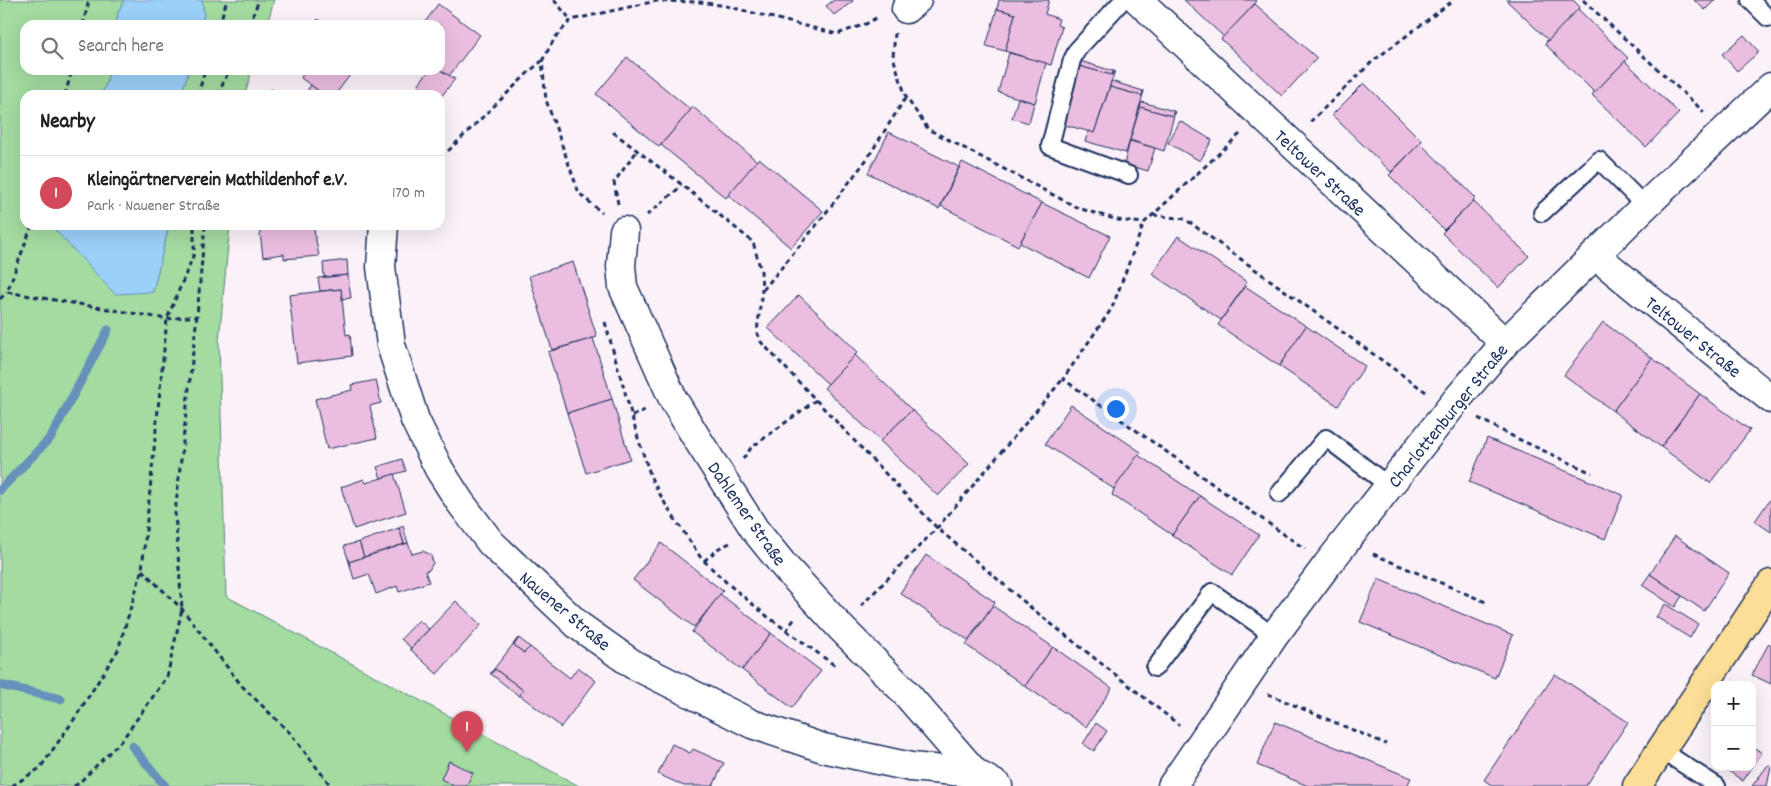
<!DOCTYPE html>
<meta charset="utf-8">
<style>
:root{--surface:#fff;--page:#f6f6f6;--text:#202124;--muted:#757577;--line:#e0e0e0;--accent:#d1495b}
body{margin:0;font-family:Dekko,sans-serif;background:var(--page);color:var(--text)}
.controls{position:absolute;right:15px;bottom:15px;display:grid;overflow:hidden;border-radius:10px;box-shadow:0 5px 20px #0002}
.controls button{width:45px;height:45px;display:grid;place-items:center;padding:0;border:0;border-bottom:1px solid var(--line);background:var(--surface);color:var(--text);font:25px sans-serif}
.you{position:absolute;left:1115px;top:408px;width:18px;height:18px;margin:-12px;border:4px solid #fff;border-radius:50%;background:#1a73e8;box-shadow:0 0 0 8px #1a73e833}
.badge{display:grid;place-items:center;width:32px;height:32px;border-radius:50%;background:var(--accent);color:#fff;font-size:16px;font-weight:700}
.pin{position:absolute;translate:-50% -41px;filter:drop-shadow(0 1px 2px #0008)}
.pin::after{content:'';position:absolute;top:26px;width:18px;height:15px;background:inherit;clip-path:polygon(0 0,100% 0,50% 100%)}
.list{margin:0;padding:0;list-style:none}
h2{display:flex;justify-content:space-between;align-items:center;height:65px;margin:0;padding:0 20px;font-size:21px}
h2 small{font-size:16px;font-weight:400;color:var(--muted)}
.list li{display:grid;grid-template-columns:32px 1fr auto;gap:15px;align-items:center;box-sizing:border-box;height:75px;padding:0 20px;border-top:1px solid var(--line)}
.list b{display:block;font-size:19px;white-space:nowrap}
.list p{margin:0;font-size:16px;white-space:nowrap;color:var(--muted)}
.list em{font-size:16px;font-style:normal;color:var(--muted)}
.icon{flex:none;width:28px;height:28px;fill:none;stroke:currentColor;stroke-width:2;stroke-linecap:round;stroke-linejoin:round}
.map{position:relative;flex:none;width:1771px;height:786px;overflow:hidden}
.search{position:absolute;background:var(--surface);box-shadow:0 5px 20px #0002;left:20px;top:20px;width:425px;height:55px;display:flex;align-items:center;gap:12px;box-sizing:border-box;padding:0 18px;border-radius:15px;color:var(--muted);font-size:19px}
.panel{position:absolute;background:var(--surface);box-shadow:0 5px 20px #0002;left:20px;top:90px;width:425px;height:140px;border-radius:15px}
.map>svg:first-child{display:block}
</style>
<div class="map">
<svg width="1771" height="786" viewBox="0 0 1771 786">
<rect width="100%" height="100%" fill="#fbf2f9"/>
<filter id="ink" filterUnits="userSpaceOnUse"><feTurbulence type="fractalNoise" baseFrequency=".02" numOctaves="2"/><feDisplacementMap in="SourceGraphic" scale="10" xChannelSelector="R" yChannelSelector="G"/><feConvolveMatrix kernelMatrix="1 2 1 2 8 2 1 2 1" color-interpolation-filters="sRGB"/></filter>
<g filter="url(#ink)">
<g fill="#a3dba0" stroke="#5f857f">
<polygon points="0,0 124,0 118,13 116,25 25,25 25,70 109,70 107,82 101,95 25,95 25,225 57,225 56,231 153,292 169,225 230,225 219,341 226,596 579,786 0,786"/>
<polygon points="202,0 274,0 267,25 201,25 204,14"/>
<polygon points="189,70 252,70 245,95 181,95"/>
</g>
<g fill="#9bd0f9" stroke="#6890bb">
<polygon points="124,0 202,0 204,14 201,25 116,25 118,13"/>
<polygon points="109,70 189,70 181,95 101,95 107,82"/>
<polygon points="57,225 169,225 153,292 115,294 56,231"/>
</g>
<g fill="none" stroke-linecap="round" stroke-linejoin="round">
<g stroke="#6890bb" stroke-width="9">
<polyline points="0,490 51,437 108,330"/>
<polyline points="0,685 61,699"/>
<polyline points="132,746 165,786"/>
</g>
</g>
<g fill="#ebbde0" stroke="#1b2f5e">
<polygon points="834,0 852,0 853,1 834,15 826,6"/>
<polygon points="999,0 1049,0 1045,14 1059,19 1057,25 1062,27 1051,65 1005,51 1015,14 997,9"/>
<polygon points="1184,0 1255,0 1257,1 1224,37"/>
<polygon points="1506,0 1573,0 1580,7 1547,42 1546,41 1548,40"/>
<polygon points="1694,0 1715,0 1705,10"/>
<polygon points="438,4 480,35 449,76 440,70 440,25 423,25"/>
<polygon points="1255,4 1317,58 1282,96 1221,39"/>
<polygon points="997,9 1015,14 1005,51 986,46"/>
<polygon points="1578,9 1628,58 1594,93 1594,92 1545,44"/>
<polygon points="318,19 325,25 313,25"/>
<polygon points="1744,35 1759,52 1737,71 1722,54"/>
<polygon points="1009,53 1046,63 1035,103 998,92"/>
<polygon points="627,57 691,110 659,147 596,94"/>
<polygon points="1079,61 1080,61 1079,66 1112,75 1113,71 1115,71 1094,133 1062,124"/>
<polygon points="1080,61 1113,71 1112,75 1079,66"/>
<polygon points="1625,61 1679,113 1646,147 1592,95"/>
<polygon points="305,70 352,70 353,71 335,95 324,95 301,78"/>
<polygon points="429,70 440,70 455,79 440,98 440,95 432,95 418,85"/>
<polygon points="1111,81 1143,91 1142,96 1110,87"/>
<polygon points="1364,83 1422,141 1391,172 1332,115"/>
<polygon points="311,85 324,95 304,95"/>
<polygon points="1110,87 1142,96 1143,91 1144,91 1126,153 1085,141 1089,131 1094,133"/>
<polygon points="271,89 280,95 267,95"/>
<polygon points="1018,98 1034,103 1029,123 1012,118"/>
<polygon points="1142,102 1174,111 1172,116 1140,107"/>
<polygon points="693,107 757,161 726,198 661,145"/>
<polygon points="1140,107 1172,116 1174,111 1175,112 1164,151 1130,140"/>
<polygon points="1180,121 1212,140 1200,161 1168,143"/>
<polygon points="889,132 959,167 939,209 868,173"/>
<polygon points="1130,141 1155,148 1148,171 1124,164"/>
<polygon points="1420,143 1476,198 1444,230 1389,175"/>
<polygon points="759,158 823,211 791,248 728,195"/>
<polygon points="962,162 1042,203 1018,246 941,206"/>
<polygon points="1473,201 1529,256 1498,288 1442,233"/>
<polygon points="1042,203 1110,236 1089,278 1020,243"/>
<polygon points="259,225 315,225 314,230 319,256 284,259 284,254 263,257"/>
<polygon points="1178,236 1247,282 1221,320 1152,274"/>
<polygon points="347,260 348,275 324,277 323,263"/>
<polygon points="573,262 597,337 552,350 529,276"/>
<polygon points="348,275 351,298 342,299 341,289 320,291 318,278"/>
<polygon points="1245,286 1306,326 1279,366 1218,325"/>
<polygon points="341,289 346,335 350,334 352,356 297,363 289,295"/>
<polygon points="799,295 858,352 828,384 768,328"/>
<polygon points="1603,322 1652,358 1613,411 1564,375"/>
<polygon points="1306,326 1365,366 1338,406 1279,366"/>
<polygon points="593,338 612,399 567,413 548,352"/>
<polygon points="855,355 912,410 880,441 824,388"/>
<polygon points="1652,358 1700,394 1661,447 1613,411"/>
<polygon points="376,380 381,403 370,406 377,438 327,449 315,399 352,390 351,385"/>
<polygon points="1700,394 1750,430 1710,483 1661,447"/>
<polygon points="612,399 630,459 586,473 567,413"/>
<polygon points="1071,405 1141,452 1114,489 1045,444"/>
<polygon points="912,410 969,464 938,496 880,441"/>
<polygon points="1487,438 1623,495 1605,539 1469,482"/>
<polygon points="1138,455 1200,496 1172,535 1112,495 1114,489"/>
<polygon points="402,459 406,471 381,478 377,467"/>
<polygon points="394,474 406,512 354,529 341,487 364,479 366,483"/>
<polygon points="1200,496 1259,535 1232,575 1172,535"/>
<polygon points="1771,498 1771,532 1755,521"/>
<polygon points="403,526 408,543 404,544 399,528"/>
<polygon points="399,528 404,544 364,557 359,542"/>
<polygon points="1675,536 1729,573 1704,611 1650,574"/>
<polygon points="359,542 364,557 349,562 344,546"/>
<polygon points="408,543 412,554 423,551 431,555 433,563 429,570 425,571 429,582 399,592 397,586 376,594 369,574 354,579 349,562"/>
<polygon points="661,543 723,591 694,627 633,580"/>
<polygon points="926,555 995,602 968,640 900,593"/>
<polygon points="1650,574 1682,596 1675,607 1642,585"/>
<polygon points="1378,579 1513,635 1495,678 1360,622"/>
<polygon points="720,594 771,633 742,670 692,632"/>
<polygon points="456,601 481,625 437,674 410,649"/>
<polygon points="1665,604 1698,624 1690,638 1656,617"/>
<polygon points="993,606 1053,647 1025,686 966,645"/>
<polygon points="419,620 429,629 411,648 401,639"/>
<polygon points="771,633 821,671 792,708 742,670"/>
<polygon points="518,638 514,645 524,653 530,647 570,678 578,667 596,681 560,728 560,726 521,696 519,696 523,690 495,669 490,674"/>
<polygon points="519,638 530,647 524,653 514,645"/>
<polygon points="1769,643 1771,645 1771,684 1752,675"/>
<polygon points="1053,647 1112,688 1086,727 1025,686"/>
<polygon points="495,669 523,690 519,696 491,674"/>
<polygon points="1555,674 1628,722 1586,786 1493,786 1484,780"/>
<polygon points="1275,722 1411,778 1407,786 1308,786 1257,765"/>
<polygon points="1096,723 1107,731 1094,751 1083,744"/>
<polygon points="672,744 690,753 693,749 724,763 713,786 684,786 658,774"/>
<polygon points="1752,746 1762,753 1743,781 1723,767 1752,767"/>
<polygon points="449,761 473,773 466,786 454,786 441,779"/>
<polygon points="1768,765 1771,767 1767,786 1752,786"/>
</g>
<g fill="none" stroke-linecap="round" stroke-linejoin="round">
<defs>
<g id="lane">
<polyline points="1123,0 1077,50 1072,60 1050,146 1129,175"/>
<polyline points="1750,0 1768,18"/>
<polyline points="1542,213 1599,160 1645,206"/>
<polyline points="1279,494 1326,438 1389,486"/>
<polyline points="1155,668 1212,592 1274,636"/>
<polyline points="1661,750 1717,786"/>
</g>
<g id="street">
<polyline points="1138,0 1505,343"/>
<polyline points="906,9 917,0"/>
<polyline points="384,225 381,267 391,345 415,420 439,469 460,502 491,543 579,626 634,665 752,724 823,748 911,767 975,773 998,786"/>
<polyline points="624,231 621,266 623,287 673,399 696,437 755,530 785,567 841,628 903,690 975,773"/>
<polyline points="1595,255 1771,399"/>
<polyline points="1172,786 1274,636 1327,565 1458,398 1505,343 1645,206 1771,87"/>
</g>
<polyline id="primary" points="1637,786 1771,584"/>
</defs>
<use href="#lane" stroke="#1b2f5e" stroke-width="20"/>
<use href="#street" stroke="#1b2f5e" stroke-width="31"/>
<use href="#primary" stroke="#1b2f5e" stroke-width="31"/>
<g stroke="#1b2f5e" stroke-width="3" stroke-dasharray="5 4" stroke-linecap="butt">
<polyline points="554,0 571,20"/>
<polyline points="1583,0 1704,112"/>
<polyline points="83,25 89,0"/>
<polyline points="219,25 227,0"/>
<polyline points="249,25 259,0"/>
<polyline points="895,33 893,57 906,97 928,129 1078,208 1118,220 1144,223"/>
<polyline points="542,61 555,38 571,20 656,1 700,2 726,6 837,34 866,24 879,16"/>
<polyline points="65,95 72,70"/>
<polyline points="198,95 205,70"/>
<polyline points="218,95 229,70"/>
<polyline points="1310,122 1373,61 1454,0"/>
<polyline points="613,132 681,184 753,242 761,271 762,290 757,332 761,342 937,528 1035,611 1179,725"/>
<polyline points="1240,134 1144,223 1112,308 1063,379 1305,549"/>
<polyline points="440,155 448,151 530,71 542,61 546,100 579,193 602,213"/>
<polyline points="618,204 614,182 637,151"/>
<polyline points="647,215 678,189 681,184"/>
<polyline points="1153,215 1185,219 1426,392"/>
<polyline points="32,225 7,292 167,319 197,316"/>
<polyline points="763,290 815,227 867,159 906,97"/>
<polyline points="0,299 7,292"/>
<polyline points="605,322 638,438 652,480 667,507 701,558 727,583 768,617 837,667"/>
<polyline points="632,416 647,409"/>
<polyline points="1478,418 1516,438 1592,473"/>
<polyline points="743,459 751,448 816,400"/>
<polyline points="1373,554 1488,603"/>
<polyline points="704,561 719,548 730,543"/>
<polyline points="142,570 182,609 242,686 290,733 331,786"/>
<polyline points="861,606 937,528 1063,379"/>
<polyline points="786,631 795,618"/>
<polyline points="1268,694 1386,744"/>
<polyline points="12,786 40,768 73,721 118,650 142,570 167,319 194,254 194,225"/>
<polyline points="74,786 79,783 122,740 167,677 182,609 175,513 197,316 205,225"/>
</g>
<use href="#lane" stroke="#fff" stroke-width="16"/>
<use href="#street" stroke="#fff" stroke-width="28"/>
<use href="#primary" stroke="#fcde96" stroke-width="28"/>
</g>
</g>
<g text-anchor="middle" stroke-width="4.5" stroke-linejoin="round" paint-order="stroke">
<g font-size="19" fill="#1b2f5e" stroke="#fff">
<text transform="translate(1321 172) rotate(43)" y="7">Teltower Straße</text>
<text transform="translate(1694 336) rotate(39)" y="7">Teltower Straße</text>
<text transform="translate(1447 415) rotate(-51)" y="7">Charlottenburger Straße</text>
<text transform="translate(748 513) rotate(55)" y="7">Dahlemer Straße</text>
<text transform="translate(566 610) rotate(40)" y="7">Nauener Straße</text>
</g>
</g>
</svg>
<div class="controls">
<button>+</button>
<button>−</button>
</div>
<div class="you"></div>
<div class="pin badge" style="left:467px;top:752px">1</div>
<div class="search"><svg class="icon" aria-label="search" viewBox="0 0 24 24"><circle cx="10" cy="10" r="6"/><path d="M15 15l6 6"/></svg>Search here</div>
<section class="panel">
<h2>Nearby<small></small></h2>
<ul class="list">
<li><span class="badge">1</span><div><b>Kleingärtnerverein Mathildenhof e.V.</b><p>Park · Nauener Straße</p></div><em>170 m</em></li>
</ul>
</section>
</div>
